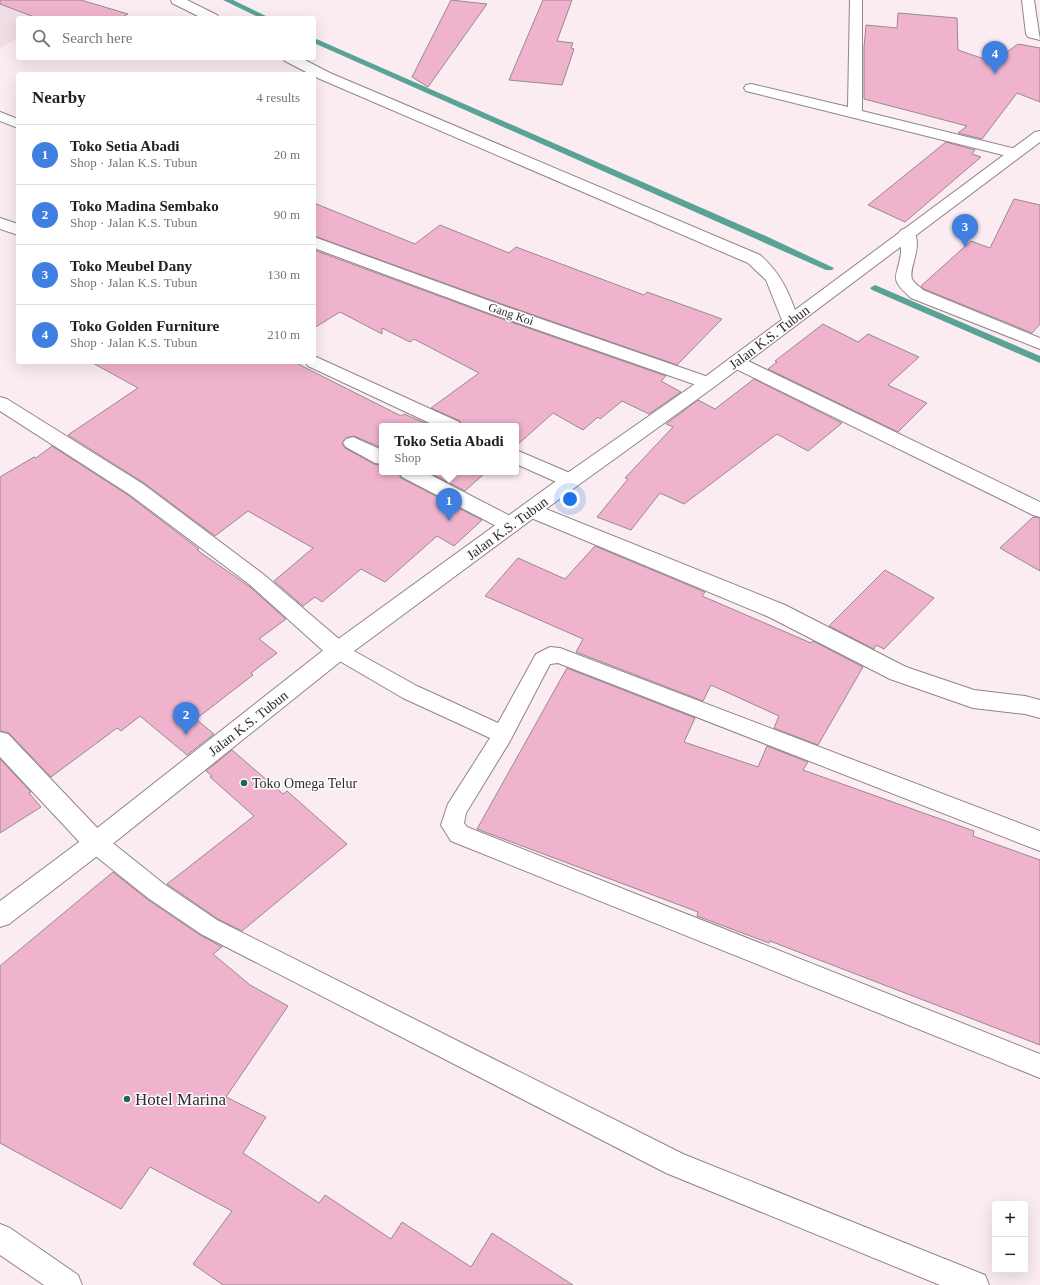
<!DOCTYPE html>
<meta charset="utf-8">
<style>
:root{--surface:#fff;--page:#f6f6f6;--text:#202124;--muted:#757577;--line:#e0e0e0;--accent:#111827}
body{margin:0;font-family:"Times New Roman",serif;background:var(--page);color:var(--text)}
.controls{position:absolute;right:12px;bottom:12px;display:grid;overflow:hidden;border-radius:4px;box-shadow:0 4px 16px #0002}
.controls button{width:36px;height:36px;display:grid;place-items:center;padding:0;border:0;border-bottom:1px solid var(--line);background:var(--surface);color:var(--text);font:20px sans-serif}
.you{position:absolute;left:570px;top:499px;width:14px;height:14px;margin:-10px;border:3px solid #fff;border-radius:50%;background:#1a73e8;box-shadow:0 0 0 6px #1a73e833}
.badge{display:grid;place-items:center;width:26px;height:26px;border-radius:50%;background:var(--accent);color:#fff;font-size:13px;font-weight:700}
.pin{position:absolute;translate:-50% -33px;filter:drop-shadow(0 1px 2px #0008)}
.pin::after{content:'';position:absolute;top:21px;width:14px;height:12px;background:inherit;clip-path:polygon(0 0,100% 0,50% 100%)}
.popup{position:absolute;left:379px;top:423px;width:140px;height:52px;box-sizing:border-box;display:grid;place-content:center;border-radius:4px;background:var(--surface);filter:drop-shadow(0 1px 3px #0005);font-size:13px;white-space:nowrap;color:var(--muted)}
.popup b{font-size:15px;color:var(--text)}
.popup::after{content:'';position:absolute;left:50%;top:100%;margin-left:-8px;border:8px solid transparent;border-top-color:var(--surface)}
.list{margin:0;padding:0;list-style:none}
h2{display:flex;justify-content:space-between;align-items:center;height:52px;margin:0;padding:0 16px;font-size:17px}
h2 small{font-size:13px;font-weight:400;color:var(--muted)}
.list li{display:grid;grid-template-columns:26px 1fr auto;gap:12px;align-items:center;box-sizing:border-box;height:60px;padding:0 16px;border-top:1px solid var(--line)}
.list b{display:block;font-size:15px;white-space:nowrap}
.list p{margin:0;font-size:13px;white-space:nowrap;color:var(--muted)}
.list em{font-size:13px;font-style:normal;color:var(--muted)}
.icon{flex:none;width:22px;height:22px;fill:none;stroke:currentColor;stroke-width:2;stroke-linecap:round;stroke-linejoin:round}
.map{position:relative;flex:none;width:1040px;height:1285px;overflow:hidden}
.search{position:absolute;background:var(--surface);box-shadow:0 4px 16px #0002;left:16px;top:16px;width:300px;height:44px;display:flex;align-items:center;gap:10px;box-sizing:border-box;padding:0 14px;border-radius:4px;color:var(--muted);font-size:15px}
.panel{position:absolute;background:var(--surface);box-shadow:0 4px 16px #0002;left:16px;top:72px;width:300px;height:292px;border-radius:4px}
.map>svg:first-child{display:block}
</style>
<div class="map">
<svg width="1040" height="1285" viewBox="0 0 1040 1285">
<rect width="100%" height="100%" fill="#faecf1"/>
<polygon fill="#f3dde5" points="0,0 47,18 18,18 18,37 0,49"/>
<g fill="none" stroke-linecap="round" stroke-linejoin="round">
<g fill="#58a396" fill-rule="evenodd">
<polygon points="223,0 233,0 270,18 260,18"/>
<polygon points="314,38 768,237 834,268 832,270 826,270 314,43"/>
<polygon points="875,285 1040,356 1040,363 872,290 870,288"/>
</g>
</g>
<g fill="#f0b3cd" stroke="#978a8f">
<polygon points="0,0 81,0 128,14 121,18 37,18 0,4"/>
<polygon points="451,0 487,4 428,87 412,77"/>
<polygon points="543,0 572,0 557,41 573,43 571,48 574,49 562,85 509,80"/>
<polygon points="898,13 957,18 958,50 993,62 1018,44 1040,48 1040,102 1017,93 982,139 958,133 967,126 864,99 864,47 866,25 897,28"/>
<polygon points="946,142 975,150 972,154 981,157 905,222 868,205"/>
<polygon points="1014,199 1040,205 1040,324 1032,333 924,289 921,286 971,241 990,248"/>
<polygon points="314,203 415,244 440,225 509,253 516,247 644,295 647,292 722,319 677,365 502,304 314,236"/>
<polygon points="314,250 488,314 666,376 661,381 681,392 649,414 622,401 600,419 598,417 583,430 553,413 516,446 516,426 462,426 460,421 431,408 479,373 414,339 410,342 382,328 382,334 340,312 314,328"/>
<polygon points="823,324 858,342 868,334 919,357 888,385 927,403 898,432 768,369 777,362 775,361"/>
<polygon points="91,362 294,362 401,416 404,414 432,426 382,426 382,448 354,436 346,438 342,443 345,448 374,464 382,465 382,472 398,472 401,478 482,520 454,546 437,536 385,582 361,569 322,602 315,597 303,606 274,581 313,548 248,511 215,536 144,483 68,435 138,388"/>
<polygon points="754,379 842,423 808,451 777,434 684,504 660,493 631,530 597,517 628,479 625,478 673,427 666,424 698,400 715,409"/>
<polygon points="52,446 128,495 199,549 197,550 250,587 286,619 259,639 277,653 251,673 253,675 196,719 214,734 187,755 140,716 121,731 117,728 51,777 9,733 0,731 0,477 34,457 36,458"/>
<polygon points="428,472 486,472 465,491"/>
<polygon points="1033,517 1040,518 1040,571 1000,548"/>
<polygon points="595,546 705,592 702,596 811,643 813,641 863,667 818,745 774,728 779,716 711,685 703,701 576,652 583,639 485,596 518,558 565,579"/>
<polygon points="885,570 934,598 884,649 876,645 874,649 829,626"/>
<polygon points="567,668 695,718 684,742 758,767 767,746 808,762 803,770 974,831 973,836 1040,860 1040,1045 770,941 769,943 697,916 698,912 477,829"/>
<polygon points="232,750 283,794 287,791 347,844 242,931 218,919 167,884 254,816 210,777 212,776 206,771"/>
<polygon points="0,759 31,792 29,793 41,807 0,833"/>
<polygon points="113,872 147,899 200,935 222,947 213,954 250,985 288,1006 226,1097 266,1117 243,1153 319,1203 325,1195 391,1239 402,1222 471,1267 492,1233 573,1285 223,1285 193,1264 232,1211 150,1167 121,1209 0,1143 0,966"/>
</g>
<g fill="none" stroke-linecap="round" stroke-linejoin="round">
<defs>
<g id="service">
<polygon points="338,643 345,646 417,686 498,723 536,654 550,647 560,648 1040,831 1040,851 558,663 550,664 510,741 466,813 464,823 467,827 1040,1054 1040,1078 451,841 441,825 448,804 490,738 403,698 331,656 328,651 331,646"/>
<polygon points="96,833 104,836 164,884 217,920 683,1154 985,1275 989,1285 940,1285 666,1173 201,934 148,898 88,850 85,843 88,836"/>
<polygon points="0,1224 10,1228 78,1275 82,1285 44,1285 0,1255"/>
</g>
<g id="minor">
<polygon points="171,0 187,0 217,15 219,18 202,18 172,3"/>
<polygon points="850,0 862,0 862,111 1020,150 1023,153 1020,156 1015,158 746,91 744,88 746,85 751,84 848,107"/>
<polygon points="1022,0 1034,0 1040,40 1028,37 1026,34"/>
<path d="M283,58H301L330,73L760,255C782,274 790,295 799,321L796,325L790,326L784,325L766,280L748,263L320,79L314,76V74H310L285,61Z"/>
<polygon points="0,112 18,119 18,128 0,121"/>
<polygon points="0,218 18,224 18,235 0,229"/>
<path d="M907,228L913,230C924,246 908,268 912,279C914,283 920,287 923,290L1040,338V349L911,298C887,276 898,279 901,252C901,246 900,239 899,233L901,230Z"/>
<polygon points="314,237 501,305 714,379 717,383 714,387 708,389 702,387 489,313 314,248"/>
<polygon points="314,356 459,422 461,426 436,426 308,366 305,362 314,362"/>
<polygon points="736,356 742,358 1040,502 1040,517 1033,515 730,366 727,362 730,358"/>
<polygon points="0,397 7,399 143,484 263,574 346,645 349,651 346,657 338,659 330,657 249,584 129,494 0,411"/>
<polygon points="353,437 382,450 382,464 375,463 346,447 343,443 346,439"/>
<polygon points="516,450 577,476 580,481 577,486 570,488 516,464"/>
<polygon points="399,472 425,472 518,520 521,525 518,530 511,532 504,530 402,477"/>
<polygon points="531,503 785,605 906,667 974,690 1025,696 1040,700 1040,718 1025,714 973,708 890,679 769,617 524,515 521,510 524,505"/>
<polygon points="0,732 8,734 105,836 108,843 105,850 96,854 87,850 0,757"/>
</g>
<polygon id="tertiary" points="1040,131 1040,142 714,387 577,486 346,657 105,850 9,924 0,927 0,901 87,836 330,645 563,476 702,379 1035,132"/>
</defs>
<use href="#service" stroke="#918489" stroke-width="2"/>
<use href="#minor" stroke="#918489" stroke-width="2"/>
<use href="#tertiary" stroke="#918489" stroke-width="2"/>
<use href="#service" fill="#fff" fill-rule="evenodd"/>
<use href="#minor" fill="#fff" fill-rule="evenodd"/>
<use href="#tertiary" fill="#fff" fill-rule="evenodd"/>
</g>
<g fill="#1e665c" stroke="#fdfdfd" stroke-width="1.5">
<circle cx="244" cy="783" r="4"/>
<circle cx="127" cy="1099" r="4"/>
</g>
<g text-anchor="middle" stroke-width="3" stroke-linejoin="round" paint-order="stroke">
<g font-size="12" fill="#302b2d" stroke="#fdfdfd">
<text transform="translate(511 314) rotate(19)" y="4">Gang Koi</text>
</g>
<g font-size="14" fill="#302b2d" stroke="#fdfdfd">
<text transform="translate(769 337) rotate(-37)" y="5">Jalan K.S. Tubun</text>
<text transform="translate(507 528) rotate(-36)" y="5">Jalan K.S. Tubun</text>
<text transform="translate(248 723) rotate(-38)" y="5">Jalan K.S. Tubun</text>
</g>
<g font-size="14" fill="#302b2d" stroke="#fdfdfd" text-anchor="start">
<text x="252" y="788">Toko Omega Telur</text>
</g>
<g font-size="17" fill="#302b2d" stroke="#fdfdfd" text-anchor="start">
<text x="135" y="1105">Hotel Marina</text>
</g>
</g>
</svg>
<div class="controls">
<button>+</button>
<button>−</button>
</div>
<div class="you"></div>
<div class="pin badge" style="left:449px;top:521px;background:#3f7fe0">1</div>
<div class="popup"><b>Toko Setia Abadi</b>Shop</div>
<div class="pin badge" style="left:186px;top:735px;background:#3f7fe0">2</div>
<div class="pin badge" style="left:965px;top:247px;background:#3f7fe0">3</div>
<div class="pin badge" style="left:995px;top:74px;background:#3f7fe0">4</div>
<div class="search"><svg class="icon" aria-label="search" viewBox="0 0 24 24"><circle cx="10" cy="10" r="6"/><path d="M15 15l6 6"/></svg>Search here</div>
<section class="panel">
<h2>Nearby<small>4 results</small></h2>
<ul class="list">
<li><span class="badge" style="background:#3f7fe0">1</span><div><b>Toko Setia Abadi</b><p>Shop · Jalan K.S. Tubun</p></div><em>20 m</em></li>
<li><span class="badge" style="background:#3f7fe0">2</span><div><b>Toko Madina Sembako</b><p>Shop · Jalan K.S. Tubun</p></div><em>90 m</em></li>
<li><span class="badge" style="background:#3f7fe0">3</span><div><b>Toko Meubel Dany</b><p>Shop · Jalan K.S. Tubun</p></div><em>130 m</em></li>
<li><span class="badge" style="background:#3f7fe0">4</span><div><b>Toko Golden Furniture</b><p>Shop · Jalan K.S. Tubun</p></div><em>210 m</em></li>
</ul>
</section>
</div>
